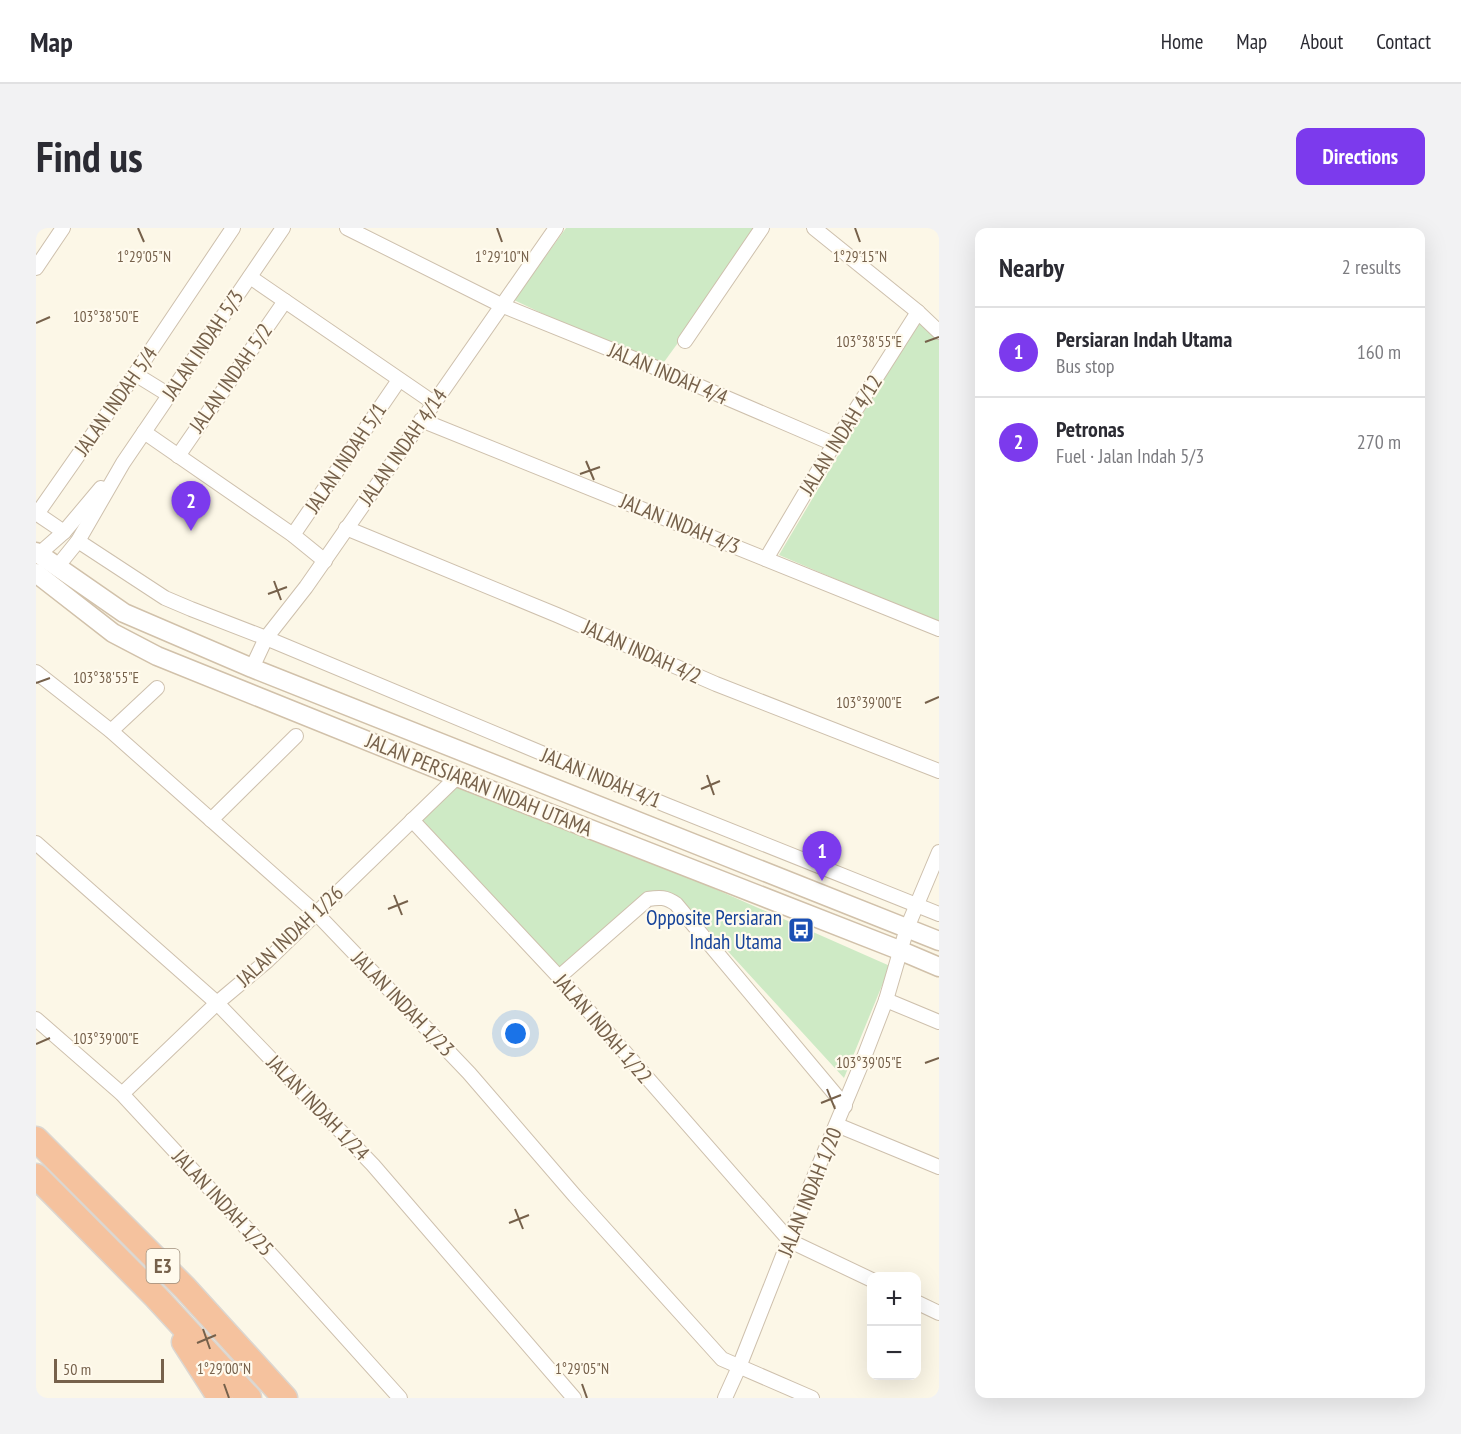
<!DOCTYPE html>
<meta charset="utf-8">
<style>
:root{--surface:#fff;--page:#f2f2f3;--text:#2b2b33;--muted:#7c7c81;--line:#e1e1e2;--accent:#7c3aed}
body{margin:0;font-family:"PT Sans Narrow",sans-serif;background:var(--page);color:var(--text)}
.controls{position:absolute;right:18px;bottom:18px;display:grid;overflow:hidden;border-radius:12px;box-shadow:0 6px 24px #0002}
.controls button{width:54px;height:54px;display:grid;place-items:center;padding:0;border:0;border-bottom:2px solid var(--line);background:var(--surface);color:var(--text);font:30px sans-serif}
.scale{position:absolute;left:18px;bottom:15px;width:110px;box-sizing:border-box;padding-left:6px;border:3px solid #76614b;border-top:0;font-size:16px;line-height:21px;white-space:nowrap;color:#76614b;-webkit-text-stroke:4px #fffaed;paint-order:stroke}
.you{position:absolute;left:480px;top:806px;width:21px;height:21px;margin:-15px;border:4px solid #fff;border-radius:50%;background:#1a73e8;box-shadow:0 0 0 9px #1a73e833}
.badge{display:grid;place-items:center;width:39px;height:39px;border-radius:50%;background:var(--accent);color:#fff;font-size:20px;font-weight:700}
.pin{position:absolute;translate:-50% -50px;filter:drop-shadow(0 2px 3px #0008)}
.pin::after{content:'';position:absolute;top:32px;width:21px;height:18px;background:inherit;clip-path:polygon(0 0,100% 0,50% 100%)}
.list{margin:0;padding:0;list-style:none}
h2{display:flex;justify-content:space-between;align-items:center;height:78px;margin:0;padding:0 24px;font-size:26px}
h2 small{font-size:20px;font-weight:400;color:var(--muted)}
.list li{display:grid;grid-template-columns:39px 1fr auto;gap:18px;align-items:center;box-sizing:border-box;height:90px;padding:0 24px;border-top:2px solid var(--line)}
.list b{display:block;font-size:22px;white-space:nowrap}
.list p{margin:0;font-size:20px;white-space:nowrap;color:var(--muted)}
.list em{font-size:20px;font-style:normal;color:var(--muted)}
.map{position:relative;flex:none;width:903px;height:1170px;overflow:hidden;border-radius:12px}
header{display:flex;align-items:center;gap:36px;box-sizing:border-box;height:84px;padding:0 30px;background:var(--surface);border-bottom:2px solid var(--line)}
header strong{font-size:28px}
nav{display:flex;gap:33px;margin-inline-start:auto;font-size:21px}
.intro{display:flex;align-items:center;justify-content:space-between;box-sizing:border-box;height:144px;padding:0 36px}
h1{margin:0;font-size:42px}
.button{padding:15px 27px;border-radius:12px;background:var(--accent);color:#fff;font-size:21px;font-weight:700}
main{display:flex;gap:36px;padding:0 36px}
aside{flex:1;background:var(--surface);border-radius:12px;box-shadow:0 6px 24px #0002}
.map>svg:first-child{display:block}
</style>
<header>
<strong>Map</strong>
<nav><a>Home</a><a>Map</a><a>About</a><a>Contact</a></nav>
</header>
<div class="intro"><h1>Find us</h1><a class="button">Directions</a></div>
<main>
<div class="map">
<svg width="903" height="1170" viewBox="0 0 903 1170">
<rect width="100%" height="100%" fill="#fcf7e7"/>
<g fill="#ceeac5">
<polygon points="530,0 725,0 623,141 478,72"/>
<polygon points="883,91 903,109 903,395 743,327"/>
<polygon points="422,553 652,649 854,738 808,850 645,672 630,663 611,665 523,741 383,591"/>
</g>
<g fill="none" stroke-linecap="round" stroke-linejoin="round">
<defs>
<g id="street">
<polyline points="311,0 465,77 623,141 798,216"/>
<polyline points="778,0 882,84 903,104"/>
<polyline points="0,40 27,0"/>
<polyline points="214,49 398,175"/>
<polyline points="649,113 726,0"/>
<polyline points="99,146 133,167"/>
<polyline points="385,192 903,401"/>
<polyline points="108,204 257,307 289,333"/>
<polyline points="142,228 249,73"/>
<polyline points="0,285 28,304"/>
<polyline points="1,286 99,146 197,0"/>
<polyline points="310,300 521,387 680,456 903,543"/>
<polyline points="257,307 363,152"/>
<polyline points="42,313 129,370 155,381 230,410 630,577 903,686"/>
<polyline points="3,326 28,304 65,260"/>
<polyline points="730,331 798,216 882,84"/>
<polyline points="21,339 42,313 87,235 247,0"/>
<polyline points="216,440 230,410 270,359 520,0"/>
<polyline points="0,444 75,503 280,685 433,845 539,968 686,1131 776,1170"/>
<polyline points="75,503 121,460"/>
<polyline points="175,592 260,508"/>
<polyline points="376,592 523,749 754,1013 836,1052"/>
<polyline points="0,615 181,775 337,937 538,1170"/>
<path d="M523,749L612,671C624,669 630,669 640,676L809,878"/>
<polyline points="850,772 903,794"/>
<polyline points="0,791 86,866 239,1031 364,1170"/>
<polyline points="86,866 181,775 231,733 421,549"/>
<polyline points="801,897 903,939"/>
<polyline points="880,1074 903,1085"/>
<polyline points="689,1170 703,1139 776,954 825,837 850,772 871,700 903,624"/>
</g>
<g id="secondary">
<polyline points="0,324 88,385 216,440 903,713"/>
<polyline points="0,345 77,405 121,428 421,549 863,722 903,739"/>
</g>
<g id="highway">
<polyline points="0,911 149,1060 249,1170"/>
<polyline points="0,948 120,1069 213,1170"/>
<polyline points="148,1114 184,1170"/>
</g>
</defs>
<use href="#street" stroke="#cec0ad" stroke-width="16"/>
<use href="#secondary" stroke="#d1c1aa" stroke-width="21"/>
<use href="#highway" stroke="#dbd6d0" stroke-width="27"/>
<use href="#street" stroke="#fff" stroke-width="14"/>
<use href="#secondary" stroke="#fff" stroke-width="18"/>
<use href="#highway" stroke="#f5c29e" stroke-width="24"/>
</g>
<path fill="none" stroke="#76614b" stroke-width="2" d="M102,0L108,14M461,0L466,14M819,0L824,14M0,95L14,89M889,114L903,109M550,233L558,252M544,246L564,239M238,353L245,372M232,366L251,359M0,455L14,450M889,475L903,469M671,547L678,567M665,561L684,553M358,667L366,687M352,681L372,673M0,816L14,810M889,835L903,830M791,861L799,881M785,875L805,867M479,981L487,1001M473,995L493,987M167,1101L174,1121M161,1115L180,1107M188,1156L193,1170M546,1156L551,1170"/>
<defs>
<symbol id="bus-square" viewBox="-11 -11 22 22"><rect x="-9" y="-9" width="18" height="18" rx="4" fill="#1a4fb4" stroke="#fffaed"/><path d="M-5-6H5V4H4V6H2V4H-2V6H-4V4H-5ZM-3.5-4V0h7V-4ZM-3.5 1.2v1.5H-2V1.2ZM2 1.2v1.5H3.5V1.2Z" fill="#fff"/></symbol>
</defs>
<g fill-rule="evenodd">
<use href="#bus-square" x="750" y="687" width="30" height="30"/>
</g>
<g text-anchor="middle" stroke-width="4.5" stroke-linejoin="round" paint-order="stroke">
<rect fill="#fffaed" stroke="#9f8f7c" stroke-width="1.5" x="110.5" y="1021" width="33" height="34" rx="4.5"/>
<g font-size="20" font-weight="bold" fill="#76614b">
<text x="127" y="1045">E3</text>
</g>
<g font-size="21" fill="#76614b" stroke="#fffaed">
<text transform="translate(167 117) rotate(-56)" y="7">JALAN INDAH 5/3</text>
<text transform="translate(632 146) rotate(23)" y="7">JALAN INDAH 4/4</text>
<text transform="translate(195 150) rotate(-55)" y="7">JALAN INDAH 5/2</text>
<text transform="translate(80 173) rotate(-55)" y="7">JALAN INDAH 5/4</text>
<text transform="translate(805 207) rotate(-58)" y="7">JALAN INDAH 4/12</text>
<text transform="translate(367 219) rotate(-55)" y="7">JALAN INDAH 4/14</text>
<text transform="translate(310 230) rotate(-56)" y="7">JALAN INDAH 5/1</text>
<text transform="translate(644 296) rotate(22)" y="7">JALAN INDAH 4/3</text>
<text transform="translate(606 424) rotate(24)" y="7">JALAN INDAH 4/2</text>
<text transform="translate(565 550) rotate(22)" y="7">JALAN INDAH 4/1</text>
<text transform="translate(443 557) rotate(22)" y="7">JALAN PERSIARAN INDAH UTAMA</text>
<text transform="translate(254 708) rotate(-43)" y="7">JALAN INDAH 1/26</text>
<text transform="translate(367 776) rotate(46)" y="7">JALAN INDAH 1/23</text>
<text transform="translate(567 801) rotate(49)" y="7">JALAN INDAH 1/22</text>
<text transform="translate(282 880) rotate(46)" y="7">JALAN INDAH 1/24</text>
<text transform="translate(774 964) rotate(-68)" y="7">JALAN INDAH 1/20</text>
<text transform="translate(187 975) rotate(47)" y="7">JALAN INDAH 1/25</text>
</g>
<g font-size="21" fill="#164399" stroke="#fffaed" text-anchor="end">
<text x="746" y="697">Opposite Persiaran<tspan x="746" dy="24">Indah Utama</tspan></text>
</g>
</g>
<g font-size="15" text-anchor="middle" fill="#76614b" stroke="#fffaed" stroke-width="4.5" stroke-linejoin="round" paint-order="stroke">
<text x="824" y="34">1°29'15"N</text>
<text x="108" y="34">1°29'05"N</text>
<text x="466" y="34">1°29'10"N</text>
<text x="70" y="94">103°38'50"E</text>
<text x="833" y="119">103°38'55"E</text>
<text x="70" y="455">103°38'55"E</text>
<text x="833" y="480">103°39'00"E</text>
<text x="70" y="816">103°39'00"E</text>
<text x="833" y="840">103°39'05"E</text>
<text x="188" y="1146">1°29'00"N</text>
<text x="546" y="1146">1°29'05"N</text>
</g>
</svg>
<div class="controls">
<button>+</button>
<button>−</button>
</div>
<div class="scale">50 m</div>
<div class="you"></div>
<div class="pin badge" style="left:786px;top:653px">1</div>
<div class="pin badge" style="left:155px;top:303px">2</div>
</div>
<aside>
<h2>Nearby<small>2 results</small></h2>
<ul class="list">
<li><span class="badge">1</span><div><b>Persiaran Indah Utama</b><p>Bus stop</p></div><em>160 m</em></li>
<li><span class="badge">2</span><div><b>Petronas</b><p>Fuel · Jalan Indah 5/3</p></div><em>270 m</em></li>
</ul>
</aside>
</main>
